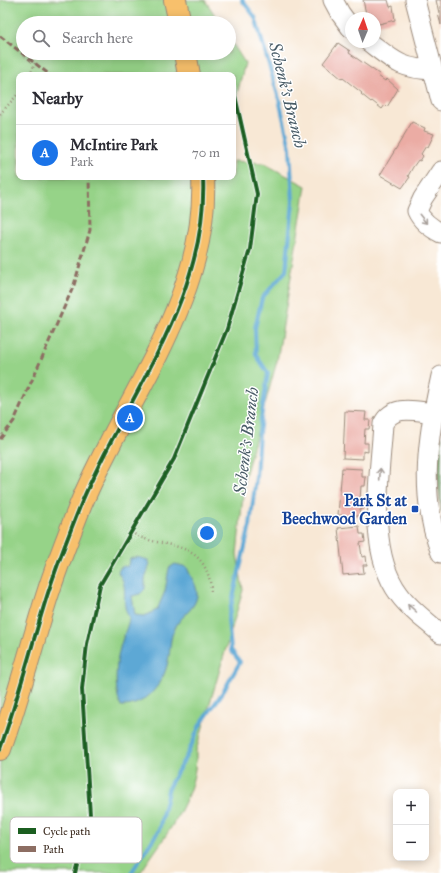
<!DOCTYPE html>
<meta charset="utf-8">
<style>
:root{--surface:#fff;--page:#f2f2f3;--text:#2b2b33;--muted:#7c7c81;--line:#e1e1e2;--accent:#1a73e8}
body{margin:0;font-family:"IM FELL Great Primer",serif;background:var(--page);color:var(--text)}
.controls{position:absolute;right:12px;bottom:12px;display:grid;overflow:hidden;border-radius:8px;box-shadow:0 2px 10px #0003}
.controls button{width:36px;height:36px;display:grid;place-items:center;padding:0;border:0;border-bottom:1px solid var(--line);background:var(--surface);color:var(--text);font:20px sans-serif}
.compass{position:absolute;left:345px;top:12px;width:36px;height:36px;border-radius:50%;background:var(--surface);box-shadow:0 2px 10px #0003;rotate:2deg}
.you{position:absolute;left:207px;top:533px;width:14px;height:14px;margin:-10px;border:3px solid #fff;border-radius:50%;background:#1a73e8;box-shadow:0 0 0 6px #1a73e833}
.badge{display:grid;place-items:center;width:26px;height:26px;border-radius:50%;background:var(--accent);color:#fff;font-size:13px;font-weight:700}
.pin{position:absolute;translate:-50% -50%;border:2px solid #fff;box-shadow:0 1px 4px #0006}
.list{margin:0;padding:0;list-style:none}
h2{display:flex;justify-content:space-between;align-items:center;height:52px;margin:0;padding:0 16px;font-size:17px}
h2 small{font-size:13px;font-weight:400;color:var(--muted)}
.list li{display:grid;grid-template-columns:26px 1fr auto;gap:12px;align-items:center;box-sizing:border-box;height:56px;padding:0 16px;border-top:1px solid var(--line)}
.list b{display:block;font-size:15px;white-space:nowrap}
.list p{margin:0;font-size:13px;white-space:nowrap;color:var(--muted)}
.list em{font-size:13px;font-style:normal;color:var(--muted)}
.icon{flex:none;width:22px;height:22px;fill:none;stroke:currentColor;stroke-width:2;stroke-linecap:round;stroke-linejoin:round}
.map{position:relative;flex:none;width:441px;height:873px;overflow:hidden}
.search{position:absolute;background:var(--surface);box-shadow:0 2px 10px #0003;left:16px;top:16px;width:220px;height:44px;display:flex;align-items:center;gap:10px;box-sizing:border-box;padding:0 14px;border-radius:22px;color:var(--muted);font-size:15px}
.panel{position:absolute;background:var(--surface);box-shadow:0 2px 10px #0003;left:16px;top:72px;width:220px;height:108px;border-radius:8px}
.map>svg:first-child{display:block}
</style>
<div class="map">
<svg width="441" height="873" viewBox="0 0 441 873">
<rect width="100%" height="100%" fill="#fff"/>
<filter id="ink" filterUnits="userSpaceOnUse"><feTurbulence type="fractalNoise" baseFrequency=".025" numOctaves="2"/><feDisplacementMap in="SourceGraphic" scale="8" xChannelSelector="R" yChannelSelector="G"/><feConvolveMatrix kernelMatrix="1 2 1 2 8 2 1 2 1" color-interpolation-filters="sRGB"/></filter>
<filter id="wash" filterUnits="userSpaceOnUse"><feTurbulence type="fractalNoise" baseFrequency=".012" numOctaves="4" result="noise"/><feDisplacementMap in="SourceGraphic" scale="16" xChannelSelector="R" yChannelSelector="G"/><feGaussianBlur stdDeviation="0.9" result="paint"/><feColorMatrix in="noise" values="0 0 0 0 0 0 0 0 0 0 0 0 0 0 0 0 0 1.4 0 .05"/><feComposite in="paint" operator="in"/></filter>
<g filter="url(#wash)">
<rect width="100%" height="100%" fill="#f8e8d5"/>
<path fill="#96d388" stroke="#687e53" d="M0,0H205L220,23H23V53H229V38L245,63L233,109V75H19V177H233V161L263,163L306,186L277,361L245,476L237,554L243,590L196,751C198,797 165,836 140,873H0Z"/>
<polygon fill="#78b574" stroke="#5a7049" points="441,436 441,512 437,471"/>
<path fill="#5da8d5" stroke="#4c697a" d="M137,557L148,560L150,564L145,579V589L140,594L132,596L135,615L144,616L157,610L165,591L169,568L175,564L187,567C190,577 198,585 197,596C195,610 181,615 175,628C169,639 171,649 168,661C164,683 146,707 121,706C113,688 116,659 122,641C124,633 129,624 129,617C121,606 127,593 123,581C122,578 119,575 118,572L120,568L124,566L127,567L130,559Z"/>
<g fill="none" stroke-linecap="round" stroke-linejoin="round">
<polyline stroke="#5da8d5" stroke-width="4" points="131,873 159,830 169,786 188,753 200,725 223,692 240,662 231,650 228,619 250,525 256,477 259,432 268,373 256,355 255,328 262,298 286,271 293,202 290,148 279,99 255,17 242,0"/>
</g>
<g id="blocks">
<g fill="#ebaca4">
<polygon points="363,0 388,0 390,7 393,6 395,20 375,25 375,18 369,18 368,13 366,14"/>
<polygon points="436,0 441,0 441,25 438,14 439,13"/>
<polygon points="338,43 350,51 349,53 379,74 378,76 385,81 387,79 398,89 387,107 385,105 382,109 372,101 371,102 361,94 362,93 343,78 342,79 323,63"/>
<polygon points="412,122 425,128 424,131 434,134 428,147 426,146 421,154 423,156 420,161 418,160 413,167 408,176 410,177 402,188 380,175"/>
<polygon points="345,411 366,412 365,420 370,420 369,429 365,429 364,443 368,443 368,452 363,451 363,459 343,458"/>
<polygon points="342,468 362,469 362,477 366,477 365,486 361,486 360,500 364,500 364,509 360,509 359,516 338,515"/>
<polygon points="359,526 360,534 364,534 365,542 360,543 362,557 366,556 367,565 363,565 364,573 343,575 338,528"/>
</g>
</g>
</g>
<g filter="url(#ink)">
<use href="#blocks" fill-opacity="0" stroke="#9a897a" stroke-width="1"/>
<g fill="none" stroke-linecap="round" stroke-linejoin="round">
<defs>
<g id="minor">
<polyline points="333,0 340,13 351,28"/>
<path d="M369,42C394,61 401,69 433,70L415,0"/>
<polyline points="433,70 441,101"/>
<path d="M441,171L423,198L417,211C422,222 431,228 441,233"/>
<path d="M441,376C428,434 418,495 441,553"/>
<path d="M434,413C415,411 393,404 383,424C380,476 366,550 399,594C410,610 427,621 441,634"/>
</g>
<g id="major">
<polyline points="175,0 180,23"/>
<polyline points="185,53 189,75"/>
<path d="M0,749C18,699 31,647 47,596C57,565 69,534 81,504C125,398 209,298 203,177"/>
</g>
</defs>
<use href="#minor" stroke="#9a897a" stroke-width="21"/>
<use href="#major" stroke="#9a897a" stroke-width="24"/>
<g stroke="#9a897a" stroke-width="2.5" stroke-dasharray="1 3" stroke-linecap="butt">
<polyline points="30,75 35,63"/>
<polyline points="0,114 19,93"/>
<path d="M131,532C154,548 186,539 203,564C209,574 211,582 211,594"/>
</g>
<use href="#minor" stroke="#fff" stroke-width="19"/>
<use href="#major" stroke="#f7c06c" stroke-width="22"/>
<g stroke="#8d6e63" stroke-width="3" stroke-dasharray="6 3" stroke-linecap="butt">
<polyline points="0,36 50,75"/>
<polyline points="0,439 14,421 74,285 90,230 89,177"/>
</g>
<defs>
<g id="cycleway">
<path d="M0,749C18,699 31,647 47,596C57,565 69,534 81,504C125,398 209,298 203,177"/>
<polyline points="75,873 90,815 82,689 87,644 100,585 174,459 227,329 250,249 257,194 233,87"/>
</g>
</defs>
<use href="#cycleway" stroke="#fff" stroke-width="6"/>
<use href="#cycleway" stroke="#1b5e20" stroke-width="4"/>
</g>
<defs><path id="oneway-shaft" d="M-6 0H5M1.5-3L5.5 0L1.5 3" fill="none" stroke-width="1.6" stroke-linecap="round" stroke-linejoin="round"/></defs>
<g stroke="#a79f9a">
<use href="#oneway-shaft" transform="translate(423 219) rotate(51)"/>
<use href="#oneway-shaft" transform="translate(380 474) rotate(-87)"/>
<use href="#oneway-shaft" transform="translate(412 608) rotate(-138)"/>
</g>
</g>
<rect fill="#1a4fb4" stroke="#fff" stroke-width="1.5" x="411" y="505" width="8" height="8" rx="2"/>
<g text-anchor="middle" stroke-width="3" stroke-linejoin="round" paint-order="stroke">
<g font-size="16" font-weight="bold" fill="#164399" stroke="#fff" text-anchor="end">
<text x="407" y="506">Park St at<tspan x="407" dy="18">Beechwood Garden</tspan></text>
</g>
<g font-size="17" font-style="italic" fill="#495c67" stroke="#fff">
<text transform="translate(288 95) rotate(76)" y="6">Schenk's Branch</text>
<text transform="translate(246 441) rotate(-83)" y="6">Schenk's Branch</text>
</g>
</g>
<rect x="10" y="817" width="132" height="46" rx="6" fill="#fff" stroke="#c4bfbc" stroke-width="1"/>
<rect x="18" y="828" width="18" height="6" fill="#1b5e20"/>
<rect x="18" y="846" width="18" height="6" fill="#8d6e63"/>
<g font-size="11" fill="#3b2a1e">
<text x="43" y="835">Cycle path</text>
<text x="43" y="853">Path</text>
</g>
</svg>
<div class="controls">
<button>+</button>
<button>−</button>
</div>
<svg class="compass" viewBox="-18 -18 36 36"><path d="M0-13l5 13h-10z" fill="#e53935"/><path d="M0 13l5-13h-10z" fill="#7c7c81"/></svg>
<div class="you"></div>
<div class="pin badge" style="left:130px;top:418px">A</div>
<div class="search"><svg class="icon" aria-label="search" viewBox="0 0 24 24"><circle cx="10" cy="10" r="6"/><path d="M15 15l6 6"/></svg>Search here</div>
<section class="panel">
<h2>Nearby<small></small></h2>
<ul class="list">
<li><span class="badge">A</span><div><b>McIntire Park</b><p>Park</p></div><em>70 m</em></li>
</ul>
</section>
</div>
